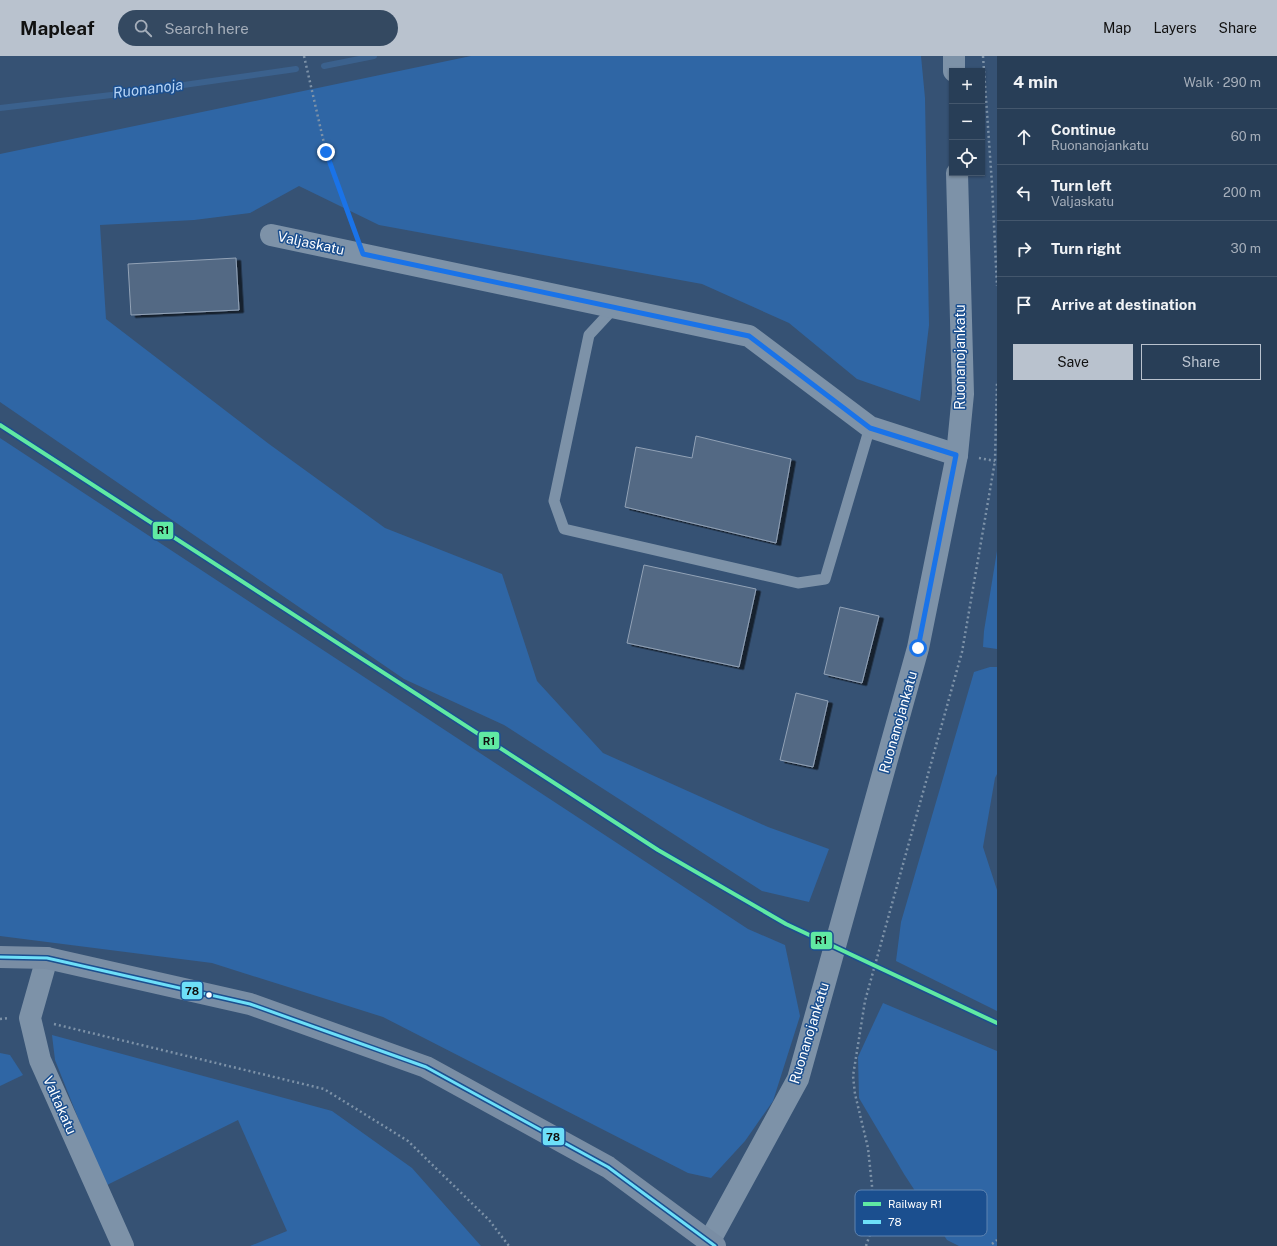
<!DOCTYPE html>
<meta charset="utf-8">
<style>
:root{--surface:#283e57;--page:#344961;--text:#f1f3f6;--muted:#a5aeba;--line:#44576d;--accent:#b9c2ce}
body{margin:0;font-family:"Public Sans",sans-serif;background:var(--page);color:var(--text)}
.controls{position:absolute;right:12px;top:12px;display:grid;overflow:hidden;border-radius:0px;box-shadow:0 1px 3px #0004}
.controls button{width:36px;height:36px;display:grid;place-items:center;padding:0;border:0;border-bottom:1px solid var(--line);background:var(--surface);color:var(--text);font:20px sans-serif}
.stop{position:absolute;width:12px;height:12px;margin:-9px;border:3px solid #1a73e8;border-radius:50%;background:#fff}
.stop.end{background:#1a73e8;border-color:#fff;box-shadow:0 1px 4px #0008}
.list{margin:0;padding:0;list-style:none}
h2{display:flex;justify-content:space-between;align-items:center;height:52px;margin:0;padding:0 16px;font-size:17px}
h2 small{font-size:13px;font-weight:400;color:var(--muted)}
.list li{display:grid;grid-template-columns:26px 1fr auto;gap:12px;align-items:center;box-sizing:border-box;height:56px;padding:0 16px;border-top:1px solid var(--line)}
.list b{display:block;font-size:15px;white-space:nowrap}
.list p{margin:0;font-size:13px;white-space:nowrap;color:var(--muted)}
.list em{font-size:13px;font-style:normal;color:var(--muted)}
.actions{display:flex;gap:8px;padding:12px 16px}
.actions a{flex:1;padding:9px 0;border:1px solid var(--accent);border-radius:0px;text-align:center;font-size:14px;color:var(--accent)}
.actions .main{background:var(--accent);color:#111}
.icon{flex:none;width:22px;height:22px;fill:none;stroke:currentColor;stroke-width:2;stroke-linecap:round;stroke-linejoin:round}
.map{position:relative;flex:none;width:997px;height:1190px;overflow:hidden}
header{display:flex;align-items:center;gap:24px;box-sizing:border-box;height:56px;padding:0 20px;background:var(--accent);color:#111}
header strong{font-size:19px}
nav{display:flex;gap:22px;margin-inline-start:auto;font-size:14px}
.search{width:280px;height:36px;background:var(--page);display:flex;align-items:center;gap:10px;box-sizing:border-box;padding:0 14px;border-radius:22px;color:var(--muted);font-size:15px}
main{display:flex}
aside{flex:1;background:var(--surface)}
.map>svg:first-child{display:block}
</style>
<header>
<strong>Mapleaf</strong>
<div class="search"><svg class="icon" aria-label="search" viewBox="0 0 24 24"><circle cx="10" cy="10" r="6"/><path d="M15 15l6 6"/></svg>Search here</div>
<nav><a>Map</a><a>Layers</a><a>Share</a></nav>
</header>
<main>
<div class="map">
<svg width="997" height="1190" viewBox="0 0 997 1190">
<defs>
<filter id="shadow"><feDropShadow dx="4.5" dy="2.5" stdDeviation="0" flood-color="#0009"/></filter>
</defs>
<rect width="100%" height="100%" fill="#365274"/>
<g fill="#2f66a5">
<polygon points="471,0 921,0 925,42 929,269 920,345 857,323 789,267 702,228 379,169 299,130 250,157 194,164 100,169 106,263 269,388 385,472 502,518 537,625 603,697 768,771 829,793 809,846 762,835 504,669 404,623 0,346 0,98"/>
<polygon points="0,382 748,873 785,889 800,960 773,1045 745,1085 711,1122 688,1117 383,961 212,907 0,880"/>
<polygon points="997,495 997,593 983,591 984,575"/>
<polygon points="990,611 997,611 997,718 995,722 983,791 997,834 997,955 896,905 901,866 974,616"/>
<polygon points="883,947 997,995 997,1190 959,1190 947,1184 904,1118 859,1042 858,1001"/>
<polygon points="52,979 332,1055 412,1112 481,1190 250,1190 287,1175 238,1064 105,1130 55,1004"/>
<polygon points="0,997 10,999 23,1019 0,1030"/>
</g>
<g fill="none" stroke-linecap="round" stroke-linejoin="round">
<g stroke="#3b618d" stroke-width="6">
<polyline points="324,10 374,0"/>
<polyline points="0,52 120,38 296,13"/>
</g>
</g>
<g fill="#526984" stroke="#92a2b6" filter="url(#shadow)">
<polygon points="236,202 239,254 131,259 128,208"/>
<polygon points="696,380 791,403 776,487 625,451 636,391 692,402"/>
<polygon points="644,509 756,533 739,611 627,587"/>
<polygon points="840,551 879,560 862,627 824,618"/>
<polygon points="796,637 828,645 813,711 780,704"/>
</g>
<g fill="none" stroke-linecap="round" stroke-linejoin="round">
<g stroke="#7d92a8" stroke-width="2.5" stroke-dasharray="2 3" stroke-linecap="butt">
<polyline points="304,0 326,96 355,175"/>
<polyline points="983,0 992,128 997,230"/>
<polyline points="979,402 995,405"/>
<polyline points="0,963 9,962"/>
<polyline points="54,968 324,1033 408,1085 489,1164 509,1190"/>
<polyline points="992,1188 997,1184"/>
<polyline points="866,1190 871,1175 872,1130 868,1092 855,1038 853,1020 865,945 962,596 995,405 997,326"/>
</g>
<polyline stroke="#7d92a8" stroke-width="11" points="615,251 589,279 554,445 564,473 798,527 825,523 870,371"/>
<g stroke="#7d92a8" stroke-width="22">
<polyline points="954,0 954,15"/>
<polyline points="271,179 749,280 870,371 957,399"/>
<polyline points="47,902 30,962 40,1004 123,1190"/>
<polyline points="709,1186 798,1023 918,592 957,399 963,338 957,117"/>
</g>
<polyline stroke="#798da4" stroke-width="22" points="0,901 47,902 250,948 426,1011 608,1111 715,1190"/>
<defs>
<polyline id="bus-1" points="0,901 47,902 250,948 426,1011 608,1111 715,1190"/>
</defs>
<use href="#bus-1" stroke="#1b4f8f" stroke-width="6"/>
<use href="#bus-1" stroke="#6ddff8" stroke-width="3"/>
<defs>
<polyline id="rail-1" points="0,369 658,794 786,868 997,967"/>
</defs>
<use href="#rail-1" stroke="#1b4f8f" stroke-width="7"/>
<use href="#rail-1" stroke="#60e9a3" stroke-width="4"/>
</g>
<g fill="none" stroke-linecap="round" stroke-linejoin="round">
<polyline stroke="#1a73e8" stroke-width="5" points="326,96 363,198 749,280 870,372 956,399 918,592"/>
</g>
<circle fill="#fff" stroke="#1b4f8f" stroke-width="1.5" cx="209" cy="939" r="3.5"/>
<g text-anchor="middle" stroke-width="3" stroke-linejoin="round" paint-order="stroke">
<g font-size="14" fill="#fff" stroke="#1b4f8f">
<text transform="translate(311 187) rotate(12)" y="5">Valjaskatu</text>
<text transform="translate(960 301) rotate(-90)" y="5">Ruonanojankatu</text>
<text transform="translate(898 666) rotate(-74)" y="5">Ruonanojankatu</text>
<text transform="translate(809 977) rotate(-73)" y="5">Ruonanojankatu</text>
<text transform="translate(60 1049) rotate(66)" y="5">Valtakatu</text>
</g>
<g font-size="15" font-style="italic" fill="#b5d3f5" stroke="#1b4f8f">
<text transform="translate(148 33) rotate(-7)" y="5">Ruonanoja</text>
</g>
</g>
<rect x="855" y="1134" width="132" height="46" rx="6" fill="#1b4f8f" stroke="#5f84b1" stroke-width="1"/>
<rect x="863" y="1146" width="18" height="4" fill="#60e9a3"/>
<rect x="863" y="1164" width="18" height="4" fill="#6ddff8"/>
<g font-size="11" fill="#fff">
<text x="888" y="1152">Railway R1</text>
<text x="888" y="1170">78</text>
</g>
<g stroke="#1b4f8f" stroke-width="1.5">
<rect x="152" y="465" width="22" height="19" rx="4" fill="#60e9a3"/>
<rect x="478" y="675" width="22" height="19" rx="4" fill="#60e9a3"/>
<rect x="810" y="875" width="23" height="19" rx="4" fill="#60e9a3"/>
<rect x="181" y="925" width="22" height="19" rx="4" fill="#6ddff8"/>
<rect x="542" y="1071" width="23" height="19" rx="4" fill="#6ddff8"/>
</g>
<g font-size="11" text-anchor="middle" font-weight="bold" fill="#111">
<text x="163" y="478">R1</text>
<text x="489" y="689">R1</text>
<text x="821" y="888">R1</text>
<text x="192" y="939">78</text>
<text x="553" y="1085">78</text>
</g>
</svg>
<div class="controls">
<button>+</button>
<button>−</button>
<button><svg class="icon" aria-label="locate" viewBox="0 0 24 24"><circle cx="12" cy="12" r="6"/><path d="M12 2v4M12 18v4M2 12h4M18 12h4"/></svg></button>
</div>
<div class="stop" style="left:918px;top:592px"></div>
<div class="stop end" style="left:326px;top:96px"></div>
</div>
<aside>
<h2>4 min<small>Walk · 290 m</small></h2>
<ul class="list">
<li><svg class="icon" aria-label="ahead" viewBox="0 0 24 24"><path d="M12 20V5M6 11l6-6 6 6"/></svg><div><b>Continue</b><p>Ruonanojankatu</p></div><em>60 m</em></li>
<li><svg class="icon" aria-label="left" viewBox="0 0 24 24"><path d="M17 20v-9H6M10 6l-5 5 5 5"/></svg><div><b>Turn left</b><p>Valjaskatu</p></div><em>200 m</em></li>
<li><svg class="icon" aria-label="right" viewBox="0 0 24 24"><path d="M7 20v-9h11M14 6l5 5-5 5"/></svg><div><b>Turn right</b></div><em>30 m</em></li>
<li><svg class="icon" aria-label="arrive" viewBox="0 0 24 24"><path d="M6 21V4h12l-3 4 3 4H6"/></svg><div><b>Arrive at destination</b></div></li>
</ul>
<div class="actions"><a class="main">Save</a><a>Share</a></div>
</aside>
</main>
